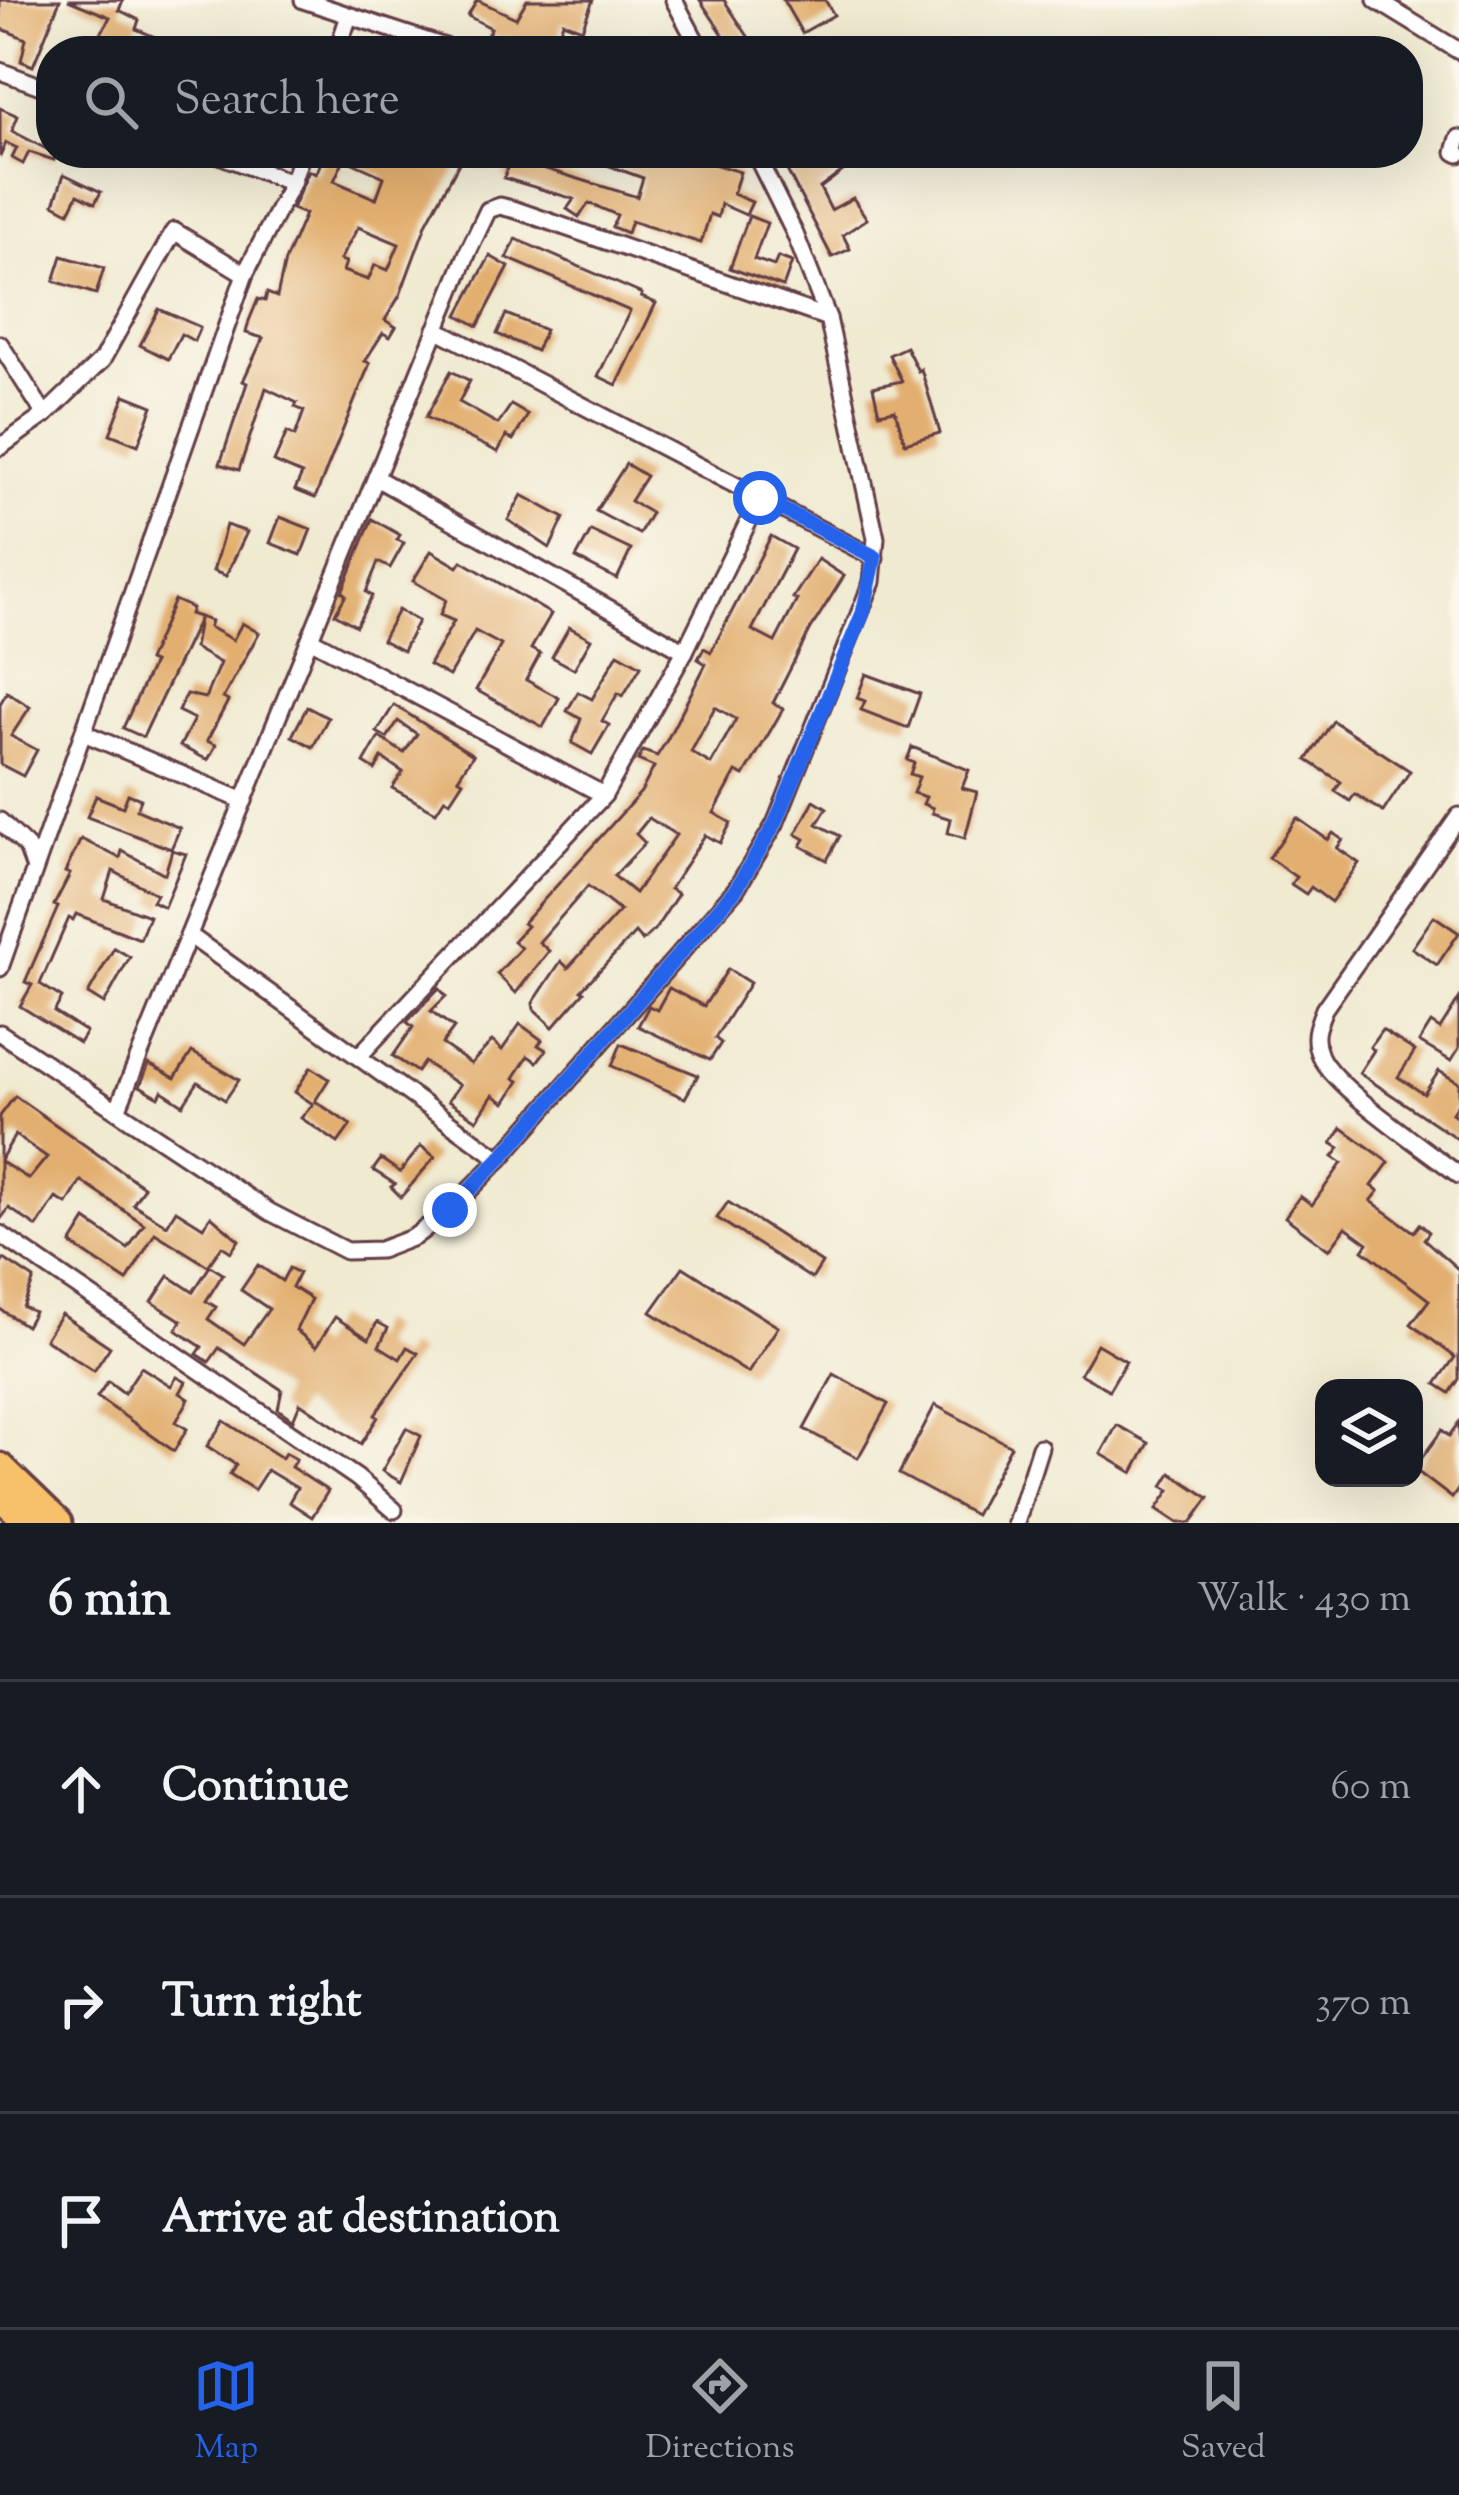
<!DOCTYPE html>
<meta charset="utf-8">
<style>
:root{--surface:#171b24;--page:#242831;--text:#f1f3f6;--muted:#9ea1a6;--line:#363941;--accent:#2563eb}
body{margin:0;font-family:"Sorts Mill Goudy",serif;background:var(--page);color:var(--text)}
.controls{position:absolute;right:36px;bottom:36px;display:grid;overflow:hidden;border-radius:24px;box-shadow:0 12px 48px #0002}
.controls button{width:108px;height:108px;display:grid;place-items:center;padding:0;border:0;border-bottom:3px solid var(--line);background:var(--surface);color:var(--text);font:60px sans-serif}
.stop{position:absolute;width:36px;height:36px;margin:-27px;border:9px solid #2563eb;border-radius:50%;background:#fff}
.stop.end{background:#2563eb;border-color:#fff;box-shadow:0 3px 12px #0008}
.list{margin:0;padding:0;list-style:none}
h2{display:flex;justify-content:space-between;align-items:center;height:156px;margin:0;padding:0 48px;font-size:51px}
h2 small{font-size:39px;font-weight:400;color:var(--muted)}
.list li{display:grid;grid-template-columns:78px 1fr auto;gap:36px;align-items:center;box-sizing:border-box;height:216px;padding:0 48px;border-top:3px solid var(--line)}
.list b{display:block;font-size:45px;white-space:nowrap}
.list em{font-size:39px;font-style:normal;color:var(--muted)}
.icon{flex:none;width:66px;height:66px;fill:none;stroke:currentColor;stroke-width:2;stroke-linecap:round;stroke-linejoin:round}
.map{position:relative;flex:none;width:1459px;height:1523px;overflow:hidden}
.search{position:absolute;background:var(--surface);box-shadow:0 12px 48px #0002;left:36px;right:36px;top:36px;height:132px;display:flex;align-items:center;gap:30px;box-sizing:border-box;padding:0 42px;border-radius:48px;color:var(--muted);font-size:45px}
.sheet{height:804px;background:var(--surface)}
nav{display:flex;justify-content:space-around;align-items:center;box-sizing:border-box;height:168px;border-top:3px solid var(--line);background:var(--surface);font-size:33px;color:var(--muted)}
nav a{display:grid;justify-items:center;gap:6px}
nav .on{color:var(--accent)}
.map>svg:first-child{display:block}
</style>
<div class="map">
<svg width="1459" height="1523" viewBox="0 0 1459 1523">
<rect width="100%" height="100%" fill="#fbf7ec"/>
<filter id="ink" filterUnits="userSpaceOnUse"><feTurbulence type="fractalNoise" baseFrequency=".00833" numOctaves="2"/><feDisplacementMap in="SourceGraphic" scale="24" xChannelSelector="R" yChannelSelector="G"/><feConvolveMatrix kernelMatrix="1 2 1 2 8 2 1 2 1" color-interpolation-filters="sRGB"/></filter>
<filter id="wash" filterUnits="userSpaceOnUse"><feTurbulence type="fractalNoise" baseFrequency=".004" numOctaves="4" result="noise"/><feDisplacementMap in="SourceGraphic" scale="48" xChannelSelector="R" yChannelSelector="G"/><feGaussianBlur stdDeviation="2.7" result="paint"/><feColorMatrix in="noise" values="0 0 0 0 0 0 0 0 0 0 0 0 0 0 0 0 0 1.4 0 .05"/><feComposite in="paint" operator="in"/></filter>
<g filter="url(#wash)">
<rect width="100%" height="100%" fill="#f0ead1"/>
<g id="blocks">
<g fill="#e2af70" fill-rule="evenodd">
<polygon points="0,0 60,0 33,66 21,61 26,39 0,28"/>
<polygon points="68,0 123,0 119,10 139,20 136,29 164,41 162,51 110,51 96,43 110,17"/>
<polygon points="477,0 516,18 527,0 593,0 582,29 563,22 554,48 539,43 537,48 505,37 503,41 488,33 491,28 468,16"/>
<polygon points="700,0 724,0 753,44 734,51"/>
<polygon points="783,0 825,0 834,15 802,33"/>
<polygon points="0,108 18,116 12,131 56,154 54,160 29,152 23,164 12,158 17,148 6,143 0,157"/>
<path d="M325,153H441L459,163L427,222L400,295L385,320L396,327L390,337L383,333L365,361L370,363L315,498L295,490L302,474L274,462L287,432L295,436L304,411L295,407L297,403L266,388L239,470L220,464L247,383L243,381L263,338L246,333L249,321L258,299L265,301L267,293L277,297L285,261L305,214L292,209L309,171L316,174ZM344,159L384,177L376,199L334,181ZM358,227L399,244L388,270L375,265L368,280L343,271L346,262L340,260Z"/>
<polygon points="574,153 678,153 740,172 733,194 752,202 746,215 721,204 718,217 710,214 701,243 631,221 627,233 612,227 617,215 589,203 579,217 567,209 574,199 504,178 510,158 637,197 643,178"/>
<polygon points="778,153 836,153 847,168 820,188 831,210 853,198 867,219 843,235 850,249 832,257"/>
<polygon points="64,174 101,192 95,203 78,194 69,212 54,204"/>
<polygon points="749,216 767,223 754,259 774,266 778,257 792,262 783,287 730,268"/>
<polygon points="516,239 642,294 641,297 656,303 617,385 598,376 630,311 507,258"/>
<polygon points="62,256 104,268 96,294 54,281"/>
<polygon points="490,256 509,267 478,326 458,315"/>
<polygon points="159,309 200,327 194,341 181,334 168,359 140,345"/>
<polygon points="506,314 545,330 536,351 497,334"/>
<polygon points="906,347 918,371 921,369 940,433 905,443 895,410 879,413 873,387 902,381 889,355"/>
<polygon points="451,371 470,381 459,402 498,424 511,405 528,415 513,440 506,436 498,452 426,417"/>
<polygon points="125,395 153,406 138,445 110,434"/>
<polygon points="626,464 646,476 630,501 651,513 639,534 596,511"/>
<polygon points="522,495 564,518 550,548 508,520"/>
<polygon points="280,517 311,529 301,555 270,543"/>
<polygon points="372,519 400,535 397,540 404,543 390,568 378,562 366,592 372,596 356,626 335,614 346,595 342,592"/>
<polygon points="226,525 247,532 226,576 213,571"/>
<polygon points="591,531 631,550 617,579 576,558"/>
<path d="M771,536L794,549L752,630L775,642L797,600L793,598L818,559L844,576L810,630L773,703L783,709L744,776L736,772L714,813L731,823L720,843L705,835L670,889L678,894L656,928L642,941L635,933L581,990L584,992L553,1027L534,1009L533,1003L561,961L568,968L620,911L588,886L539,942L549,951L516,993L497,974L521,948L513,941L527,926L523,923L641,792L654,767L638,760L643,751L657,756L667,740L706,664L698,659L704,648L711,652ZM715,707L736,719L711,764L691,752ZM649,818L676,835L635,893L614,876L645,843L636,834Z"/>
<polygon points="431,551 458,567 462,561 551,614 531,649 540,654 526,680 559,698 543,727 476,690 501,645 475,631 449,676 429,665 454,621 440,615 446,600 413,581"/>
<polygon points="174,600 192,608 190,614 211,621 209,627 233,640 242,623 259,633 223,698 228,701 207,741 216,745 208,760 180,746 194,719 178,711 186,694 205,698 220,663 194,648 199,619 143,737 123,728 153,663 148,661"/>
<polygon points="398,610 418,621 403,651 382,640"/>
<polygon points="569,627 591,639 574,669 552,657"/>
<polygon points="618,653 641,666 623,696 618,693 602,721 609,725 592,754 572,743 581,719 567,711 578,692 592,699"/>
<polygon points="866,674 920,694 908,728 861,710 865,701 857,698"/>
<polygon points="7,692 30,707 11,736 37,750 23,776 0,764 0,704"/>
<polygon points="394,705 473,755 458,778 463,781 450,801 445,798 436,812 392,788 403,772 382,758 375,770 364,763 379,737 404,753 417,734 398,721 387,738 377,732"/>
<polygon points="307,707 328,718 313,747 292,736"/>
<polygon points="1333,721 1410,771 1383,812 1355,794 1350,801 1335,791 1341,782 1307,760"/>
<polygon points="912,747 969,770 962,788 977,792 965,838 948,833 951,819 932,813 933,808 923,804 926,797 913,793 919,777 910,774 914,763 907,760"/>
<polygon points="128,794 141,799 137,810 180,828 171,849 87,817 96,796 123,807"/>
<polygon points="814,800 827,808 817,824 840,836 827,860 801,846 805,839 796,834"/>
<polygon points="1297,818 1328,840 1333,833 1343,840 1337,848 1359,863 1331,902 1311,887 1306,894 1291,884 1296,877 1269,858"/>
<polygon points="81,839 120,858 122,851 165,874 172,850 186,854 164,907 152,901 156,894 113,871 104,899 149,916 140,939 76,914 73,920 69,918 40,984 62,998 54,1012 86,1032 79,1043 20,1006 32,985 25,982 58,907 54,905 70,874 65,872"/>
<polygon points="1434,916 1459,933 1437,965 1412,948"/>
<polygon points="114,948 130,957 104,1004 88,994"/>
<polygon points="728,969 750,983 715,1038 721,1043 710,1060 638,1026 649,1006 657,1010 669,988 704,1006"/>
<polygon points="439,988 446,996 431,1011 454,1028 442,1044 471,1064 492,1041 502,1050 520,1024 542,1040 538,1045 546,1050 537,1062 528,1056 514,1078 519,1081 505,1103 493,1095 477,1120 448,1101 459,1085 424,1062 417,1072 393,1056 413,1027 407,1022"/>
<polygon points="1459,999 1459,1048 1451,1061 1419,1042 1431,1023 1440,1029"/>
<polygon points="1382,1030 1415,1051 1398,1077 1424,1094 1439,1071 1459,1083 1459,1102 1452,1113 1459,1118 1459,1140 1359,1073 1374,1050 1370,1047"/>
<polygon points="621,1044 698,1075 685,1098 612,1066"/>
<polygon points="192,1052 239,1080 225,1100 198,1082 183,1105 162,1091 159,1097 140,1086 149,1064 175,1078"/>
<polygon points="311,1067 329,1079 315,1101 351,1125 338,1143 301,1118 313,1104 295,1092"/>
<path d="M15,1096L144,1187L133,1204L167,1225L176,1210L203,1227L211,1216L239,1240L231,1252L222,1246L208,1266L155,1233L127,1281L71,1244L86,1220L128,1249L144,1224L81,1181L67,1204L56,1198L37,1227L9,1208L0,1220V1116ZM15,1135L47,1157L29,1179L0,1161Z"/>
<polygon points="1342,1128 1389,1162 1372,1186 1379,1191 1371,1201 1414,1232 1420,1224 1429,1232 1424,1239 1459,1270 1459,1379 1450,1393 1436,1384 1455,1357 1411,1324 1429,1300 1363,1250 1368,1243 1346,1227 1329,1250 1285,1217 1300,1196 1312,1205 1342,1163 1333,1157 1340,1148 1332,1143"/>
<polygon points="421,1146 435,1157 401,1197 391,1187 395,1184 373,1170 381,1159 400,1172"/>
<polygon points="728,1202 822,1263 812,1279 717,1218"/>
<polygon points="4,1259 34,1279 23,1307 34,1312 26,1326 0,1309 0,1266"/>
<polygon points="258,1265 282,1281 289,1268 299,1273 292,1287 311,1299 296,1330 316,1347 335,1317 369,1339 377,1322 388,1328 379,1346 400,1359 407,1347 418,1353 375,1415 378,1417 361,1444 300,1403 293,1420 278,1409 282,1390 219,1348 209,1362 197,1354 202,1347 176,1330 182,1321 152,1302 169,1276 193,1292 210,1266 223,1274 206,1301 216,1307 208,1319 244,1344 269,1309 241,1290"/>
<polygon points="683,1267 778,1327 748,1373 651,1312"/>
<polygon points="61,1314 110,1347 94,1371 45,1339"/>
<polygon points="1097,1344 1126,1361 1109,1390 1080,1374"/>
<polygon points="141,1367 171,1386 177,1377 186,1382 180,1393 189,1399 176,1422 187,1429 174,1451 97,1397 108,1381 124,1393"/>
<polygon points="834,1374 888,1404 858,1458 804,1429"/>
<polygon points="935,1405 1011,1446 975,1515 899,1474"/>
<polygon points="224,1421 282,1458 285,1453 296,1459 291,1467 328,1491 312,1517 289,1502 297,1488 267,1470 254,1490 230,1474 236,1465 207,1446"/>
<polygon points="1459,1422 1459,1488 1452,1498 1414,1469 1442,1430 1449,1436"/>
<polygon points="1117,1425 1149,1443 1133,1473 1101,1454"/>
<polygon points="406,1428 421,1436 401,1482 382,1471"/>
<polygon points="1171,1473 1209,1498 1191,1523 1178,1523 1157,1509 1170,1490 1163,1486"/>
</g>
</g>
</g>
<g filter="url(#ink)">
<use href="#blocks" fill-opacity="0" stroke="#633d44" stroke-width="3"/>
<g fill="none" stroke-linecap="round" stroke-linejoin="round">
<defs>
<g id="street">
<polyline points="303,0 457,51"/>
<polyline points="674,0 701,51"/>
<polyline points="1376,0 1459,51"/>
<polyline points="337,51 349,16"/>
<polyline points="0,71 51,90"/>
<polyline points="1459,138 1455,152 1459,154"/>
<polyline points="214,153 292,183"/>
<polyline points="436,329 875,558"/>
<polyline points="0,344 45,415"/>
<polyline points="0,447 45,415 102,360 174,231 245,274"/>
<polyline points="376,478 685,651"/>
<polyline points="310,639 604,795"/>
<polyline points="84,733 244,801"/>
<path d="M1459,816L1324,1009C1317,1026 1312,1038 1320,1056C1334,1088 1427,1150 1459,1175"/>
<polyline points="0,821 27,847 34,866"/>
<polyline points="189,935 500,1159"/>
<polyline points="0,968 245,274 292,183 302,153"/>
<polyline points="0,1033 270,1212 346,1251 380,1250 414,1237 450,1210 500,1159 736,889 775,824 872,582 876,538 828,318 795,234 755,153"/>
<polyline points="359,1056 604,795 685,651 760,498"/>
<polyline points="118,1108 468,252 488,210 500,206 516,210 828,318"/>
<polyline points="0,1234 357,1478 394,1510"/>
<polyline points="1016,1523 1040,1447"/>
</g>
<g id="highway">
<polyline points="0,1467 58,1523"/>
<polyline points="0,1494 28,1523"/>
</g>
</defs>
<use href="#street" stroke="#633d44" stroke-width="21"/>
<use href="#highway" stroke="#633d44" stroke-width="33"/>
<use href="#street" stroke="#fff" stroke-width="15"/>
<use href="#highway" stroke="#f7c06b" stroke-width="27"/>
</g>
</g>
<g fill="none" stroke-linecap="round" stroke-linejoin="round" filter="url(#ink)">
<polyline stroke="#2563eb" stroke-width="15" points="450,1210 500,1159 736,889 775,824 863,613 875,557 760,498"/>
</g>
</svg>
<div class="controls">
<button><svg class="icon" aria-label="layers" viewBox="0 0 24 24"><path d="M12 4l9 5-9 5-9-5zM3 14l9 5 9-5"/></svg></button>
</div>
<div class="stop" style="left:760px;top:498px"></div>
<div class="stop end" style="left:450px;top:1210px"></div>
<div class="search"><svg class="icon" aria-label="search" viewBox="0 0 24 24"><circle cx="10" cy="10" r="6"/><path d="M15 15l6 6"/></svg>Search here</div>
</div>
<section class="sheet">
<h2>6 min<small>Walk · 430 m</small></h2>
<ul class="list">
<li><svg class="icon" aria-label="ahead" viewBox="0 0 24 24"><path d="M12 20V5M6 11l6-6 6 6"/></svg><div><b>Continue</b></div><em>60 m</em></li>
<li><svg class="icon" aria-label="right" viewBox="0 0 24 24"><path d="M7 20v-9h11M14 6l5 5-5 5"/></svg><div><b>Turn right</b></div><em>370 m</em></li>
<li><svg class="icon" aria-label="arrive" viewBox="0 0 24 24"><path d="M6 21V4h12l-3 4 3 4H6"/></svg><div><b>Arrive at destination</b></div></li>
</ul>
</section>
<nav>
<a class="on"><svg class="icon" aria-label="map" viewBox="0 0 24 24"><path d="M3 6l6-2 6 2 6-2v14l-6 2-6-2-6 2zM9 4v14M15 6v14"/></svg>Map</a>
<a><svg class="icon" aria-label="directions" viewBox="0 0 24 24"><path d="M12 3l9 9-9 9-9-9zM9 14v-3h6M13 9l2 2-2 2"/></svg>Directions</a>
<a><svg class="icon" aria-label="saved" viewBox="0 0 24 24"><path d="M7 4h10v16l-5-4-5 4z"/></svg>Saved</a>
</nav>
